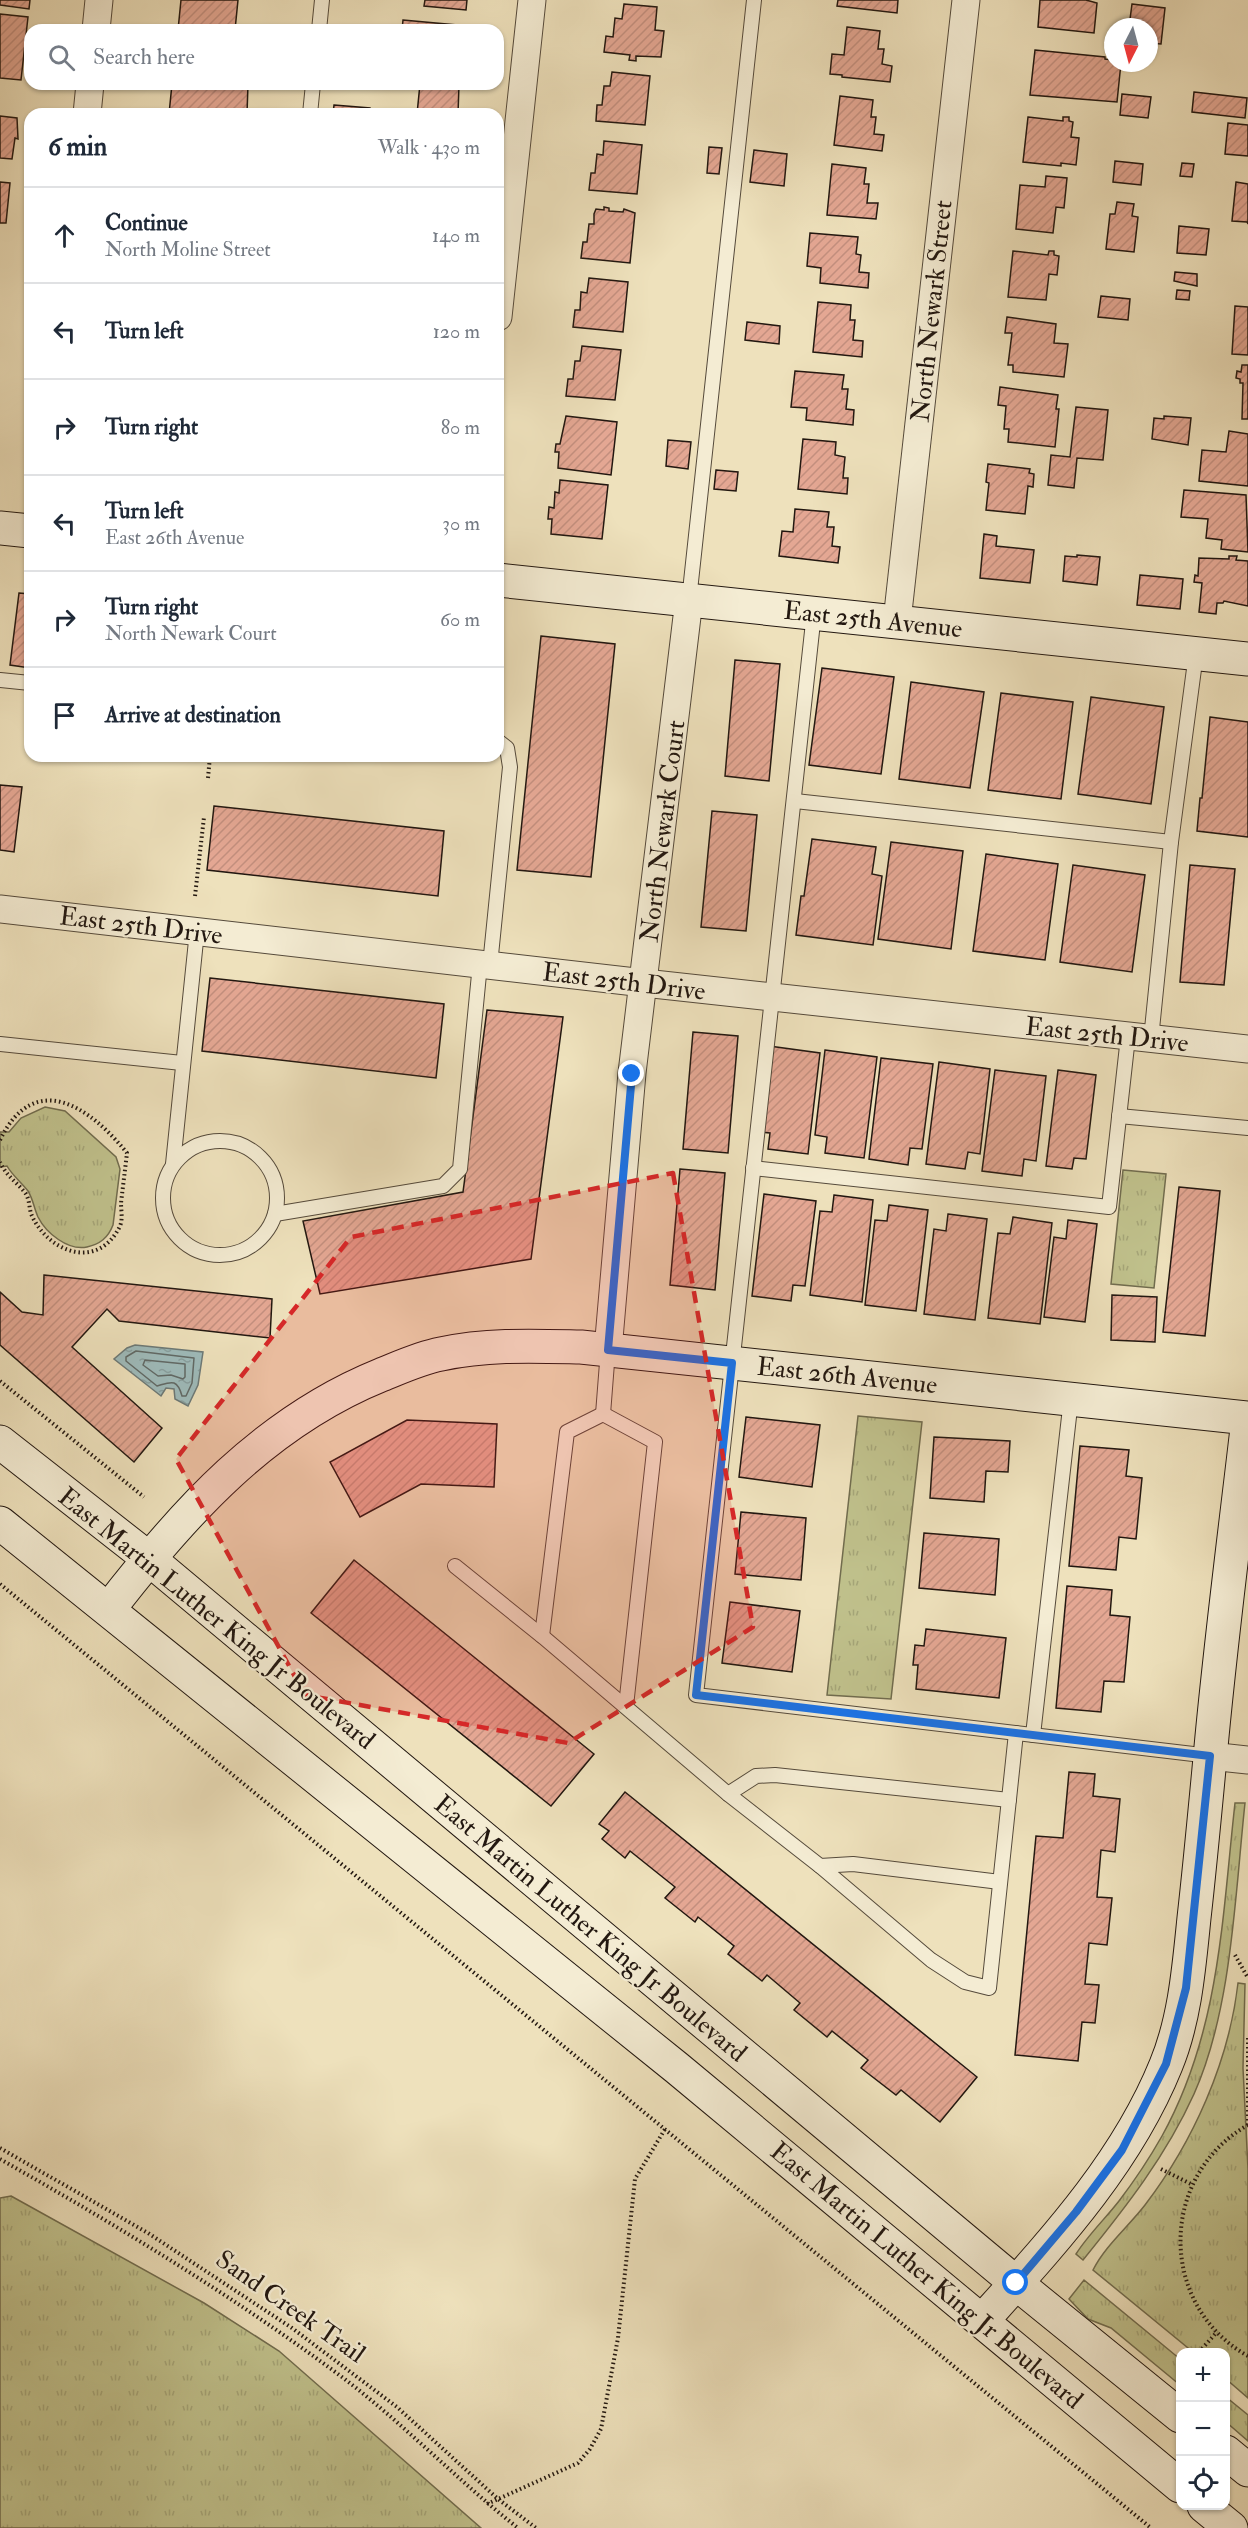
<!DOCTYPE html>
<meta charset="utf-8">
<style>
:root{--surface:#fff;--page:#f2f2f3;--text:#1f2937;--muted:#747a83;--line:#e0e1e3}
body{margin:0;font-family:"IM FELL Double Pica",serif;background:var(--page);color:var(--text)}
.controls{position:absolute;right:18px;bottom:18px;display:grid;overflow:hidden;border-radius:12px;box-shadow:0 2px 4px #0004}
.controls button{width:54px;height:54px;display:grid;place-items:center;padding:0;border:0;border-bottom:2px solid var(--line);background:var(--surface);color:var(--text);font:30px sans-serif}
.compass{position:absolute;left:1104px;top:18px;width:54px;height:54px;border-radius:50%;background:var(--surface);box-shadow:0 2px 4px #0004;rotate:186deg}
.stop{position:absolute;width:18px;height:18px;margin:-14px;border:4px solid #1a73e8;border-radius:50%;background:#fff}
.stop.end{background:#1a73e8;border-color:#fff;box-shadow:0 2px 6px #0008}
.list{margin:0;padding:0;list-style:none}
h2{display:flex;justify-content:space-between;align-items:center;height:78px;margin:0;padding:0 24px;font-size:26px}
h2 small{font-size:20px;font-weight:400;color:var(--muted)}
.list li{display:grid;grid-template-columns:39px 1fr auto;gap:18px;align-items:center;box-sizing:border-box;height:96px;padding:0 24px;border-top:2px solid var(--line)}
.list b{display:block;font-size:22px;white-space:nowrap}
.list p{margin:0;font-size:20px;white-space:nowrap;color:var(--muted)}
.list em{font-size:20px;font-style:normal;color:var(--muted)}
.icon{flex:none;width:33px;height:33px;fill:none;stroke:currentColor;stroke-width:2;stroke-linecap:round;stroke-linejoin:round}
.map{position:relative;flex:none;width:1248px;height:2528px;overflow:hidden}
.search{position:absolute;background:var(--surface);box-shadow:0 2px 4px #0004;left:24px;top:24px;width:480px;height:66px;display:flex;align-items:center;gap:15px;box-sizing:border-box;padding:0 21px;border-radius:18px;color:var(--muted);font-size:22px}
.panel{position:absolute;background:var(--surface);box-shadow:0 2px 4px #0004;left:24px;top:108px;width:480px;height:654px;border-radius:18px}
.map>svg:first-child{display:block}
</style>
<div class="map">
<svg width="1248" height="2528" viewBox="0 0 1248 2528">
<defs>
<pattern id="grass-tufts" width="24" height="20" patternUnits="userSpaceOnUse" patternTransform="scale(1.5)"><rect width="24" height="20" fill="#c0c18c"/><path d="M3 7l-1-3M5 7V3M7 7l1-3M15 17l-1-3M17 17v-4M19 17l1-3" fill="none" stroke="#a5a578"/></pattern>
<pattern id="water-ripples" width="26" height="14" patternUnits="userSpaceOnUse" patternTransform="scale(1.5)"><rect width="26" height="14" fill="#9ebbbb"/><path d="M2 4q2-2 4 0t4 0M15 11q2-2 4 0t4 0" fill="none" stroke="#88a0a0"/></pattern>
<pattern id="building-hatch" width="6" height="6" patternUnits="userSpaceOnUse" patternTransform="scale(1.5)"><rect width="6" height="6" fill="#e4a793"/><path d="M-1 1l2-2M0 6l6-6M5 7l2-2" fill="none" stroke="#c38f7e"/></pattern>
</defs>
<rect width="100%" height="100%" fill="#eee1bc"/>
<filter id="stains"><feTurbulence type="fractalNoise" baseFrequency=".00333" numOctaves="4"/><feColorMatrix values="0 0 0 0 .2 0 0 0 0 .09 0 0 0 0 .02 0 0 0 .5 -.17"/></filter>
<radialGradient id="worn" r=".72"><stop offset=".6" stop-color="#630" stop-opacity="0"/><stop offset="1" stop-color="#630" stop-opacity=".3"/></radialGradient>
<g fill="url(#grass-tufts)" stroke="#716c4e" stroke-width="1.5">
<path d="M45,1107L65,1111L116,1157L120,1169L113,1225C108,1238 100,1244 87,1247C68,1251 46,1233 38,1217C34,1208 33,1199 28,1191C21,1182 12,1175 7,1166L0,1167V1132H9L21,1118Z"/>
<polygon points="1123,1170 1166,1174 1154,1288 1111,1284"/>
<polygon points="858,1416 922,1422 891,1699 827,1695"/>
<path d="M1235,1803H1245C1235,1895 1232,2009 1194,2094C1166,2156 1126,2207 1083,2260L1076,2254C1088,2235 1105,2219 1119,2201C1135,2180 1149,2159 1162,2136C1220,2031 1222,1919 1235,1803Z"/>
<path d="M1238,1983L1245,1984L1243,2068L1248,2169V2398L1226,2379V2352H1193L1093,2270C1105,2246 1128,2227 1145,2205C1193,2142 1229,2062 1238,1983Z"/>
<polygon points="11,2196 204,2303 279,2351 481,2528 0,2528 0,2198"/>
<polygon points="1084,2280 1180,2359 1180,2385 1111,2328 1088,2319 1069,2299"/>
<polygon points="1226,2397 1248,2415 1248,2441 1226,2422"/>
</g>
<polygon fill="url(#water-ripples)" stroke="#6c7977" stroke-width="1.5" points="135,1345 203,1352 198,1385 188,1406 175,1399 174,1389 166,1388 161,1396 114,1359 127,1348"/>
<g fill="none" stroke-linecap="round" stroke-linejoin="round">
<g stroke="#606966" stroke-width="1.5">
<path d="M136,1351L194,1358L192,1383L186,1396H182C177,1378 171,1382 157,1386L126,1361V1357Z"/>
<polygon points="145,1360 185,1364 185,1377 183,1379 171,1375 158,1376 143,1365"/>
</g>
</g>
<g fill="url(#building-hatch)" stroke="#221710" stroke-width="1.5">
<polygon points="0,0 30,0 29,9 0,5"/>
<polygon points="181,0 238,0 235,30 178,30"/>
<polygon points="425,0 467,0 466,10 424,6"/>
<polygon points="838,0 898,0 897,13 837,6"/>
<polygon points="1040,0 1086,0 1097,3 1094,33 1038,27"/>
<polygon points="624,4 657,7 655,30 664,31 661,57 636,56 636,61 629,60 630,55 604,52 606,36 613,37 615,18 622,19"/>
<polygon points="1132,4 1165,8 1161,44 1149,43 1149,27 1129,27"/>
<polygon points="0,14 28,17 21,80 0,78"/>
<polygon points="403,20 457,25 456,30 402,30"/>
<polygon points="847,27 880,31 878,49 884,49 882,64 892,66 890,82 842,77 842,75 830,74 832,54 844,55"/>
<polygon points="1035,50 1105,57 1105,59 1113,60 1113,63 1121,63 1117,102 1030,95"/>
<polygon points="612,72 650,76 645,125 596,121 597,105 602,105 604,86 610,86"/>
<polygon points="172,84 219,86 219,84 248,84 247,114 169,114"/>
<polygon points="420,84 459,85 458,114 417,114"/>
<polygon points="1194,92 1247,98 1245,118 1192,112"/>
<polygon points="1122,94 1151,97 1148,118 1120,115"/>
<polygon points="840,96 873,100 871,117 876,117 874,134 884,135 882,151 834,145"/>
<polygon points="334,105 370,108 370,114 333,114"/>
<polygon points="0,116 17,118 18,139 15,138 12,159 0,158"/>
<polygon points="1028,117 1063,121 1063,117 1069,117 1069,121 1073,122 1071,137 1079,138 1076,165 1061,163 1061,166 1023,162"/>
<polygon points="1228,123 1248,125 1248,156 1225,154"/>
<polygon points="604,141 642,145 637,194 589,190 591,173 595,173 597,154 603,155"/>
<polygon points="709,147 722,148 719,174 707,173"/>
<polygon points="754,150 787,154 784,186 750,182"/>
<polygon points="1115,161 1143,164 1141,185 1113,182"/>
<polygon points="1182,163 1194,164 1192,177 1180,176"/>
<polygon points="832,164 866,168 864,184 869,184 867,203 878,203 876,219 827,215"/>
<polygon points="1046,176 1067,178 1064,208 1056,207 1053,233 1016,229 1020,185 1045,187"/>
<polygon points="0,182 10,183 6,223 0,223"/>
<polygon points="1236,182 1248,184 1248,224 1247,222 1232,221"/>
<polygon points="1117,202 1134,204 1132,216 1138,217 1134,252 1106,249 1110,214 1115,214"/>
<polygon points="604,207 609,208 609,211 623,212 624,209 635,213 630,263 581,258 583,242 587,242 589,224 594,224 594,214 596,209 604,210"/>
<polygon points="1179,226 1209,229 1206,255 1177,253"/>
<polygon points="810,233 858,237 856,254 861,255 859,272 869,273 868,288 820,283 821,268 807,266"/>
<polygon points="1013,251 1048,255 1049,251 1054,251 1054,255 1059,256 1057,275 1049,274 1046,300 1008,297"/>
<polygon points="1175,272 1197,274 1197,286 1174,281"/>
<polygon points="589,278 628,282 623,332 573,327 575,310 580,310 581,292 587,293"/>
<polygon points="1177,290 1190,291 1189,300 1176,299"/>
<polygon points="1101,296 1130,299 1128,320 1098,317"/>
<polygon points="818,302 851,305 850,320 855,320 853,340 863,341 862,357 813,352"/>
<polygon points="1235,306 1248,307 1248,355 1232,354"/>
<polygon points="1007,317 1056,324 1054,343 1068,344 1064,377 1013,372 1013,365 1008,365 1012,333 1005,333"/>
<polygon points="747,322 780,326 779,344 745,340"/>
<polygon points="582,346 621,350 615,400 566,396 568,379 573,379 575,361 580,361"/>
<polygon points="1242,365 1248,365 1248,419 1242,419 1243,383 1240,383 1240,379 1236,378 1237,371 1241,372"/>
<polygon points="795,371 844,375 842,389 848,389 846,409 854,410 853,425 806,420 807,408 791,407"/>
<polygon points="1000,387 1058,395 1056,409 1059,409 1055,447 1008,442 1009,429 1004,429 1006,406 998,405"/>
<polygon points="1076,407 1108,410 1103,460 1077,458 1074,488 1048,485 1051,455 1070,457"/>
<polygon points="566,416 617,422 611,475 558,468 559,452 555,452 556,444 560,444"/>
<polygon points="1164,416 1191,418 1188,445 1152,439 1154,418 1164,419"/>
<polygon points="1229,431 1248,434 1248,486 1199,481 1202,450 1226,452"/>
<polygon points="803,439 836,442 835,455 845,457 843,478 848,478 847,494 798,489"/>
<polygon points="668,440 691,442 688,469 666,466"/>
<polygon points="988,464 1030,469 1029,473 1034,474 1033,487 1028,486 1025,514 986,510 989,483 986,482"/>
<polygon points="716,470 738,472 736,491 714,489"/>
<polygon points="560,480 608,485 602,539 551,534 552,519 548,519 549,507 554,508 555,492 559,493"/>
<polygon points="1184,490 1246,495 1248,552 1221,549 1222,540 1206,538 1208,519 1181,517"/>
<polygon points="795,509 829,512 827,527 834,527 832,546 840,547 838,563 779,556 782,531 793,532"/>
<polygon points="984,534 997,536 996,546 1034,550 1030,583 980,578"/>
<polygon points="1077,555 1100,557 1097,585 1063,581 1065,556 1077,557"/>
<polygon points="1229,556 1237,556 1236,560 1248,561 1248,606 1224,601 1223,603 1217,603 1216,614 1199,612 1202,583 1194,582 1195,575 1198,576 1199,558 1229,559"/>
<polygon points="1140,575 1183,579 1180,609 1137,605"/>
<polygon points="19,593 30,594 30,668 10,665"/>
<polygon points="541,636 615,644 591,877 517,870"/>
<polygon points="735,660 780,664 769,781 725,776"/>
<polygon points="822,668 894,677 881,774 809,765"/>
<polygon points="911,682 984,692 970,788 899,779"/>
<polygon points="1001,693 1073,702 1061,799 988,790"/>
<polygon points="1091,697 1164,707 1151,804 1078,794"/>
<polygon points="1210,717 1248,722 1248,837 1197,831 1200,798 1202,798"/>
<polygon points="0,785 22,787 14,852 0,850"/>
<polygon points="214,806 444,831 438,896 207,870"/>
<polygon points="712,811 757,815 746,931 701,927"/>
<polygon points="812,839 876,847 872,874 882,876 873,945 796,935 801,896 804,896"/>
<polygon points="891,842 963,851 951,949 878,939"/>
<polygon points="986,854 1058,864 1045,960 973,951"/>
<polygon points="1073,865 1145,875 1132,972 1060,962"/>
<polygon points="1190,865 1235,869 1224,985 1180,982"/>
<polygon points="210,978 444,1004 436,1078 202,1051"/>
<polygon points="487,1010 563,1017 531,1259 320,1294 303,1221 463,1192"/>
<polygon points="693,1032 738,1036 728,1153 683,1149"/>
<polygon points="769,1046 820,1053 808,1154 768,1149 770,1133 758,1132"/>
<polygon points="825,1050 877,1057 864,1158 825,1153 827,1137 815,1135"/>
<polygon points="881,1058 933,1064 922,1149 910,1148 908,1165 869,1159"/>
<polygon points="939,1062 990,1069 980,1154 968,1152 965,1169 926,1164"/>
<polygon points="995,1070 1046,1076 1036,1161 1024,1159 1022,1176 982,1171"/>
<polygon points="1058,1070 1096,1075 1086,1159 1074,1158 1072,1169 1046,1166"/>
<polygon points="680,1169 725,1173 715,1290 670,1285"/>
<polygon points="1179,1187 1220,1191 1205,1336 1163,1332"/>
<polygon points="764,1194 816,1201 805,1286 793,1285 791,1301 752,1296"/>
<polygon points="834,1195 873,1200 862,1302 810,1295 820,1211 832,1212"/>
<polygon points="889,1205 928,1210 916,1311 865,1305 875,1220 887,1221"/>
<polygon points="948,1214 987,1219 975,1320 924,1314 934,1229 946,1231"/>
<polygon points="1013,1217 1052,1223 1040,1324 988,1318 998,1233 1010,1234"/>
<polygon points="1068,1220 1097,1224 1085,1322 1044,1317 1054,1237 1066,1239"/>
<polygon points="44,1275 272,1299 270,1338 119,1321 107,1309 72,1347 162,1428 134,1462 0,1345 0,1292 22,1312 43,1315"/>
<polygon points="1112,1295 1157,1297 1155,1342 1111,1340"/>
<polygon points="746,1417 820,1425 812,1487 739,1477"/>
<polygon points="407,1420 497,1424 494,1487 421,1484 360,1517 330,1462"/>
<polygon points="934,1437 1010,1441 1008,1472 986,1471 984,1502 930,1498"/>
<polygon points="1080,1446 1129,1450 1126,1476 1142,1478 1136,1539 1119,1537 1116,1570 1069,1566"/>
<polygon points="741,1512 806,1518 801,1580 735,1574"/>
<polygon points="924,1533 999,1539 995,1595 919,1588"/>
<polygon points="354,1560 594,1754 551,1806 311,1613"/>
<polygon points="1067,1586 1112,1590 1110,1615 1130,1617 1124,1682 1104,1681 1101,1712 1056,1708"/>
<polygon points="730,1602 800,1611 792,1672 722,1663"/>
<polygon points="926,1629 1006,1638 999,1698 916,1689 918,1665 913,1665 915,1645 924,1646"/>
<polygon points="1069,1772 1095,1774 1093,1796 1120,1799 1115,1852 1101,1850 1097,1897 1112,1898 1107,1945 1089,1943 1085,1984 1099,1985 1095,2023 1082,2022 1078,2061 1015,2055 1036,1836 1063,1838"/>
<polygon points="625,1792 977,2077 940,2122 901,2090 896,2095 861,2068 868,2060 832,2031 827,2037 794,2010 800,2003 767,1975 762,1981 728,1954 734,1946 698,1917 695,1922 665,1898 675,1887 630,1851 625,1858 602,1839 609,1831 599,1824"/>
</g>
<g fill="none" stroke-linecap="round" stroke-linejoin="round">
<defs>
<g id="lane">
<polyline points="319,30 322,0"/>
<polyline points="310,114 313,84"/>
<polyline points="689,600 754,0"/>
<polyline points="814,613 696,1695 1210,1756"/>
<polyline points="0,680 30,683"/>
<polyline points="795,801 1171,842"/>
<polyline points="490,965 510,767 507,748 498,741"/>
<polyline points="1151,1039 1171,842 1196,654"/>
<polyline points="0,1044 182,1063"/>
<polyline points="1119,1116 1248,1128"/>
<circle cx="220" cy="1198" r="57"/>
<polyline points="173,1164 197,931"/>
<polyline points="753,1168 1109,1207 1128,1037"/>
<polyline points="275,1214 443,1186 460,1169 480,964"/>
<polyline points="603,1414 655,1442 626,1706"/>
<polyline points="603,1414 608,1350"/>
<polyline points="455,1566 542,1636 728,1794 820,1866 931,1960 965,1982 989,1988 1016,1733"/>
<polyline points="542,1636 567,1432 603,1414"/>
<polyline points="1033,1735 1071,1399"/>
<polyline points="728,1794 756,1776 775,1775 1009,1800"/>
<polyline points="820,1866 853,1864 1000,1882"/>
</g>
<g id="street">
<polyline points="96,30 99,0"/>
<polyline points="87,114 90,84"/>
<polyline points="498,317 532,0"/>
<polyline points="897,621 966,0"/>
<polyline points="0,909 644,983 1248,1049"/>
<polyline points="608,1350 632,1073 689,600"/>
<polyline points="1210,1756 1248,1760"/>
</g>
<g id="secondary">
<polyline points="0,528 30,531"/>
<polyline points="498,580 1248,659"/>
<polyline points="0,1442 148,1558 1016,2283 1180,2416"/>
<polyline points="0,1523 677,2068 1180,2486"/>
<path d="M109,1609C184,1512 265,1422 381,1375C401,1367 420,1358 441,1354C488,1344 534,1346 581,1347L1248,1418"/>
<path d="M982,2321C1052,2243 1126,2164 1166,2065C1185,2019 1189,1967 1194,1918C1200,1865 1205,1811 1210,1758C1220,1645 1235,1533 1248,1420"/>
<polyline points="1226,2452 1248,2470"/>
<polyline points="1204,2506 1231,2528"/>
</g>
</defs>
<use href="#lane" stroke="#554a3b" stroke-width="16"/>
<use href="#street" stroke="#554a3b" stroke-width="29"/>
<use href="#secondary" stroke="#221710" stroke-width="35"/>
<g stroke="#221710" stroke-width="4" stroke-dasharray="1.5 3" stroke-linecap="butt">
<polyline points="208,778 210,756"/>
<polyline points="195,896 204,817"/>
<path d="M0,1140C35,1068 91,1108 127,1153C125,1170 123,1186 121,1203C121,1210 123,1219 120,1226C99,1270 50,1254 32,1216C29,1210 30,1201 26,1194C18,1183 6,1176 0,1162"/>
<polyline points="0,1381 144,1497"/>
<polyline points="0,1584 1151,2528"/>
<polyline points="1235,1955 1248,1978"/>
<path d="M1248,2125C1158,2176 1158,2306 1248,2356"/>
<polyline points="1248,2125 1248,2036"/>
<polyline points="0,2148 148,2233 292,2328 397,2407 498,2499 536,2528"/>
<path d="M0,2159C118,2226 233,2296 342,2377C404,2424 457,2480 518,2528"/>
<polyline points="1161,2169 1193,2185"/>
<polyline points="1199,2352 1217,2332"/>
<polyline points="487,2504 578,2463 590,2449 601,2429 618,2338 635,2179 665,2129"/>
</g>
<use href="#lane" stroke="#f4ecd3" stroke-width="14"/>
<use href="#street" stroke="#f4ecd3" stroke-width="27"/>
<use href="#secondary" stroke="#f4ecd3" stroke-width="33"/>
</g>
<g fill="none" stroke-linecap="round" stroke-linejoin="round">
<polyline stroke="#1a73e8" stroke-width="8" points="632,1074 608,1350 732,1363 696,1695 1210,1756 1186,1988 1166,2064 1122,2150 1076,2212 1016,2283"/>
</g>
<path fill="#d62828" fill-opacity="0.2" stroke="#d62828" stroke-width="4.5" stroke-dasharray="12 8" stroke-linejoin="round" d="M673,1173L753,1627L568,1743L305,1695L176,1459L351,1237Z"/>
<g text-anchor="middle" stroke-width="4.5" stroke-linejoin="round" paint-order="stroke">
<g font-size="26" fill="#221710" stroke="#f4ecd3">
<text transform="translate(931 311) rotate(-84)" y="9">North Newark Street</text>
<text transform="translate(873 619) rotate(6)" y="9">East 25th Avenue</text>
<text transform="translate(662 831) rotate(-83)" y="9">North Newark Court</text>
<text transform="translate(141 925) rotate(7)" y="9">East 25th Drive</text>
<text transform="translate(624 981) rotate(7)" y="9">East 25th Drive</text>
<text transform="translate(1107 1034) rotate(6)" y="9">East 25th Drive</text>
<text transform="translate(847 1375) rotate(6)" y="9">East 26th Avenue</text>
<text transform="translate(217 1618) rotate(39)" y="9">East Martin Luther King Jr Boulevard</text>
<text transform="translate(591 1928) rotate(40)" y="9">East Martin Luther King Jr Boulevard</text>
<text transform="translate(927 2275) rotate(40)" y="9">East Martin Luther King Jr Boulevard</text>
<text transform="translate(291 2306) rotate(35)" y="9">Sand Creek Trail</text>
</g>
</g>
<rect width="100%" height="100%" filter="url(#stains)"/>
<rect width="100%" height="100%" fill="url(#worn)"/>
</svg>
<div class="controls">
<button>+</button>
<button>−</button>
<button><svg class="icon" aria-label="locate" viewBox="0 0 24 24"><circle cx="12" cy="12" r="6"/><path d="M12 2v4M12 18v4M2 12h4M18 12h4"/></svg></button>
</div>
<svg class="compass" viewBox="-18 -18 36 36"><path d="M0-13l5 13h-10z" fill="#e53935"/><path d="M0 13l5-13h-10z" fill="#747a83"/></svg>
<div class="stop" style="left:1016px;top:2283px"></div>
<div class="stop end" style="left:632px;top:1074px"></div>
<div class="search"><svg class="icon" aria-label="search" viewBox="0 0 24 24"><circle cx="10" cy="10" r="6"/><path d="M15 15l6 6"/></svg>Search here</div>
<section class="panel">
<h2>6 min<small>Walk · 430 m</small></h2>
<ul class="list">
<li><svg class="icon" aria-label="ahead" viewBox="0 0 24 24"><path d="M12 20V5M6 11l6-6 6 6"/></svg><div><b>Continue</b><p>North Moline Street</p></div><em>140 m</em></li>
<li><svg class="icon" aria-label="left" viewBox="0 0 24 24"><path d="M17 20v-9H6M10 6l-5 5 5 5"/></svg><div><b>Turn left</b></div><em>120 m</em></li>
<li><svg class="icon" aria-label="right" viewBox="0 0 24 24"><path d="M7 20v-9h11M14 6l5 5-5 5"/></svg><div><b>Turn right</b></div><em>80 m</em></li>
<li><svg class="icon" aria-label="left" viewBox="0 0 24 24"><path d="M17 20v-9H6M10 6l-5 5 5 5"/></svg><div><b>Turn left</b><p>East 26th Avenue</p></div><em>30 m</em></li>
<li><svg class="icon" aria-label="right" viewBox="0 0 24 24"><path d="M7 20v-9h11M14 6l5 5-5 5"/></svg><div><b>Turn right</b><p>North Newark Court</p></div><em>60 m</em></li>
<li><svg class="icon" aria-label="arrive" viewBox="0 0 24 24"><path d="M6 21V4h12l-3 4 3 4H6"/></svg><div><b>Arrive at destination</b></div></li>
</ul>
</section>
</div>
